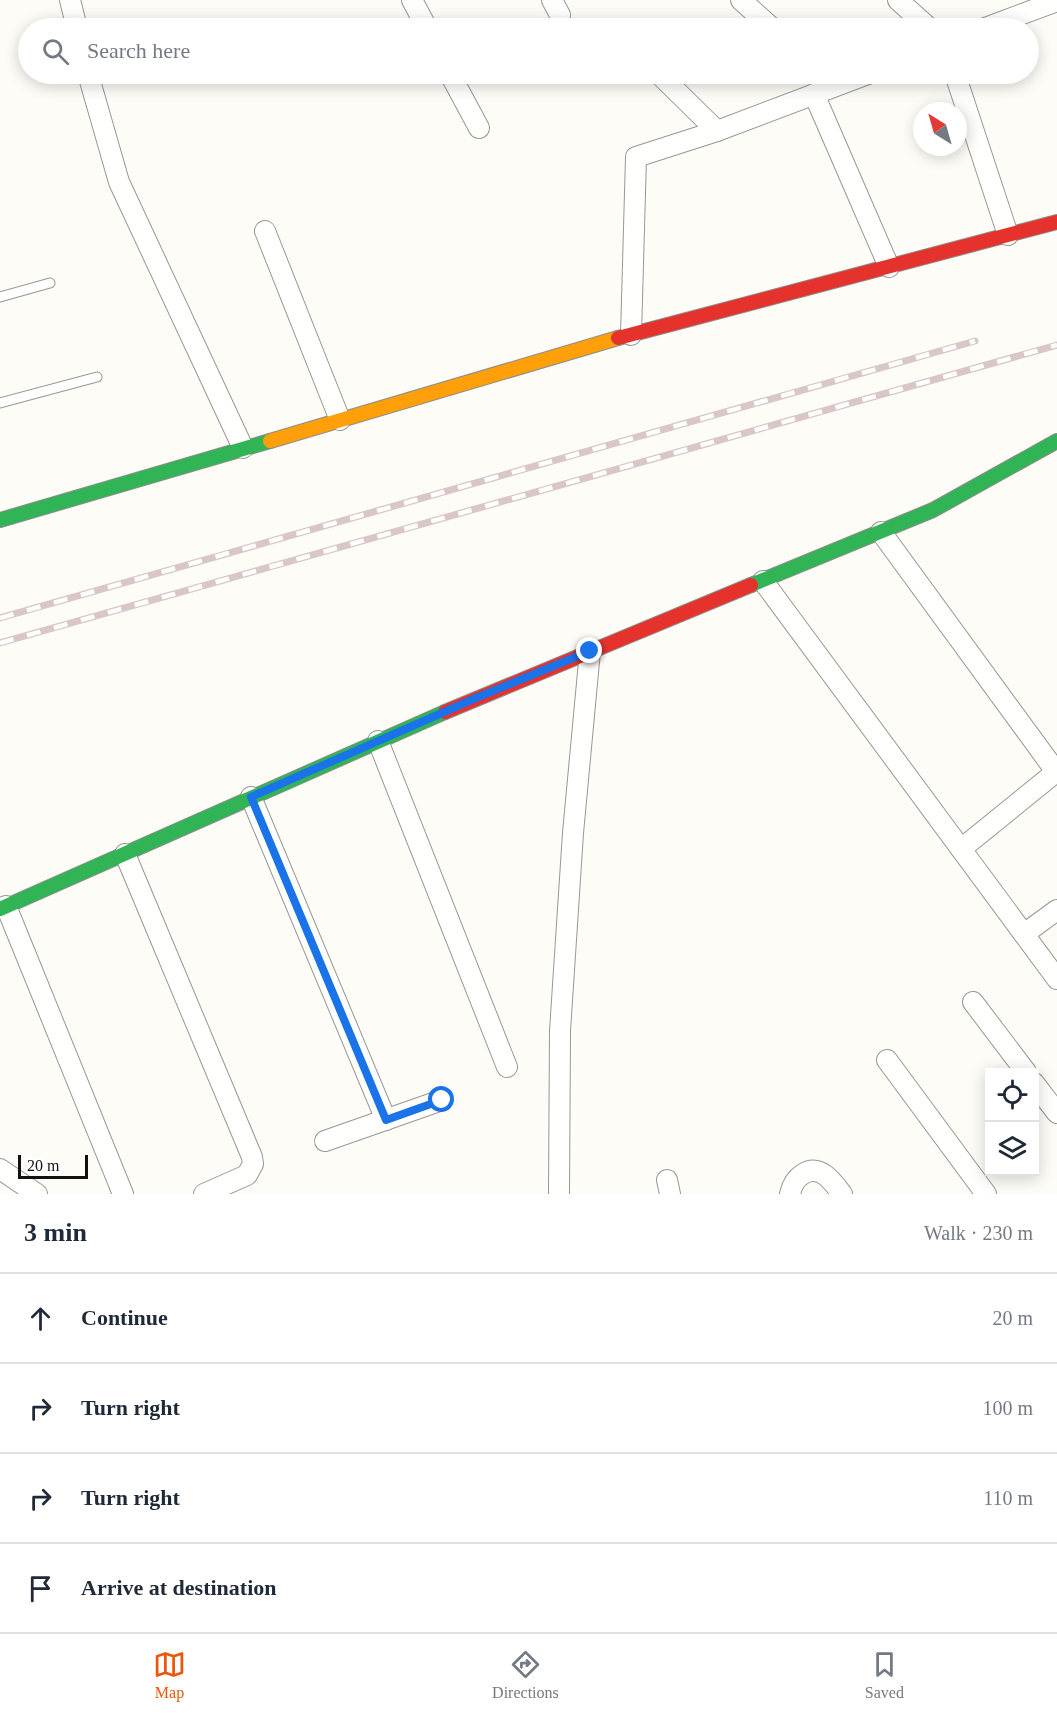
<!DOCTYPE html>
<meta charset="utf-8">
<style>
:root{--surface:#fff;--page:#f6f6f7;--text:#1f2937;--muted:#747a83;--line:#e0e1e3;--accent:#ea580c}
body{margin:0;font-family:"Times New Roman",serif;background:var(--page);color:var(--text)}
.controls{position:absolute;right:18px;bottom:18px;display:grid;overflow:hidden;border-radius:0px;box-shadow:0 3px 15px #0003}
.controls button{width:54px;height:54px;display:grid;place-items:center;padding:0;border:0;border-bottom:2px solid var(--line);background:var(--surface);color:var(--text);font:30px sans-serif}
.compass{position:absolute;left:913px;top:102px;width:54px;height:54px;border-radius:50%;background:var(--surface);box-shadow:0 3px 15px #0003;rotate:323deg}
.scale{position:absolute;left:18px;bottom:15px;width:70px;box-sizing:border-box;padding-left:6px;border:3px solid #111;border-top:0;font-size:16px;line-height:21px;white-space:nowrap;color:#111;-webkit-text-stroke:4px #fff;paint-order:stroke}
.stop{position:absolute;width:18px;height:18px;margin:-14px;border:4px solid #1a73e8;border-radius:50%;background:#fff}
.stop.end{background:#1a73e8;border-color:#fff;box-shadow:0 2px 6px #0008}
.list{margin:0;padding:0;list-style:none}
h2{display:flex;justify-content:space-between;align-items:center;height:78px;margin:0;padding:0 24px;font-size:26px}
h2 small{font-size:20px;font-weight:400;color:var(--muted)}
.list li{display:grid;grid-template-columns:39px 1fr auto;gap:18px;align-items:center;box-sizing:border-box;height:90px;padding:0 24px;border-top:2px solid var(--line)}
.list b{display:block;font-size:22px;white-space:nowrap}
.list em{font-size:20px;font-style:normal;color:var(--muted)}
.icon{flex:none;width:33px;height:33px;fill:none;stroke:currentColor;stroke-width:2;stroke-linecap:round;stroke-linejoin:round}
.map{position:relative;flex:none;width:1057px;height:1194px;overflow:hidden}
.search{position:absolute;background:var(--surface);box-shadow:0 3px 15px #0003;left:18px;right:18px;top:18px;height:66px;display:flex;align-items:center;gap:15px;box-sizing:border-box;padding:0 21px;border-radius:33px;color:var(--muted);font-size:22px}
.sheet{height:438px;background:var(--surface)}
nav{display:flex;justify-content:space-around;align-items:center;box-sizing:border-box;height:84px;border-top:2px solid var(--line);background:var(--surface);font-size:16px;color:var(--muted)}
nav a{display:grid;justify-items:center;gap:3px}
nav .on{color:var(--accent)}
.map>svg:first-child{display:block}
</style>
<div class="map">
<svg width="1057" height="1194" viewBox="0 0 1057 1194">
<rect width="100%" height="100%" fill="#fdfcf7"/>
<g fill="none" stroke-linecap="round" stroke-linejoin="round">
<defs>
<g id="lane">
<polyline points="0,297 50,283"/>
<polyline points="0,403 97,377"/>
</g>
<g id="street">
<polyline points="70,0 77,28"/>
<polyline points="412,0 427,28"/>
<polyline points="552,0 560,15"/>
<polyline points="741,0 772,28"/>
<polyline points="898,0 929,28"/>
<polyline points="985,28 1057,1"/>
<polyline points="88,74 119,182 243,448"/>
<polyline points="450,74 479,128"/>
<polyline points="659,74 717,131"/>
<polyline points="955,74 1008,235"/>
<polyline points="814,94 889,267"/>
<polyline points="265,231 340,420"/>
<polyline points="631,335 636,157 717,131 868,74"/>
<polyline points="881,532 1057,773"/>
<polyline points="763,581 1057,979"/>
<polyline points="378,741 507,1067"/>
<polyline points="251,797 386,1120"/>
<polyline points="961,849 1056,772"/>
<polyline points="125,854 252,1157 253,1164 247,1175 204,1194"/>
<polyline points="6,906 123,1194"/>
<polyline points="1024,934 1057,910"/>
<polyline points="973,1002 1026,1072"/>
<polyline points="887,1060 986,1194"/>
<polyline points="1034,1083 1057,1113"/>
<polyline points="325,1141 442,1100"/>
<polyline points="0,1169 37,1194"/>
<polyline points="667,1180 670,1194"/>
<polyline points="559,1194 560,1031 573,833 590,651"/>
<path d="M790,1194C792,1185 795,1179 803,1174C820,1163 833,1182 842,1194"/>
</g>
<g id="fast">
<polyline points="0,520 270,441"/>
<polyline points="751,585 933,510 1057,441"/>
<polyline points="0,909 445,712"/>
</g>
<polyline id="slow" points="270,441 618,338"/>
<g id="jam">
<polyline points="618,338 1057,222"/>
<polyline points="445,712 751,585"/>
</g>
</defs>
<use href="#lane" stroke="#979795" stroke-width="11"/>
<use href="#street" stroke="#979795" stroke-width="22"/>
<use href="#fast" stroke="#8e8d8b" stroke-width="16"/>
<use href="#slow" stroke="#8e8d8b" stroke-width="16"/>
<use href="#jam" stroke="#8e8d8b" stroke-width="16"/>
<use href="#lane" stroke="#fffffe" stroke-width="9"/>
<use href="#street" stroke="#fffffe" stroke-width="20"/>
<use href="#fast" stroke="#30b455" stroke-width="14"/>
<use href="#slow" stroke="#ff9f0a" stroke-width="14"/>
<use href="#jam" stroke="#e5322d" stroke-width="14"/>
<defs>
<g id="rail">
<polyline points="0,618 975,341"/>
<polyline points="0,643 1057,345"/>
</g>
</defs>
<use href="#rail" stroke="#d9c6c7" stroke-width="7"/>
<use href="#rail" stroke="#fff" stroke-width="4.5" stroke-dasharray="14" stroke-linecap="butt"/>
</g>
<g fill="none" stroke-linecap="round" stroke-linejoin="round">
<polyline stroke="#1a73e8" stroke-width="8" points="442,1100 386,1120 251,797 476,698 590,651"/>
</g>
</svg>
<div class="controls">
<button><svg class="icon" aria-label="locate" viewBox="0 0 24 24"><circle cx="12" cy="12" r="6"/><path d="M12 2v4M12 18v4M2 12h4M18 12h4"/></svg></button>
<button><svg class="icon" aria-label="layers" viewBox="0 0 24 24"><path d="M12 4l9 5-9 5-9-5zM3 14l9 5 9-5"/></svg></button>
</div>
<svg class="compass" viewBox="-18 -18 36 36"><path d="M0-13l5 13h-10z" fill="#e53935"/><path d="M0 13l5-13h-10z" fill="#747a83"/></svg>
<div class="scale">20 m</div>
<div class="stop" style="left:442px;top:1100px"></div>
<div class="stop end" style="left:590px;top:651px"></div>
<div class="search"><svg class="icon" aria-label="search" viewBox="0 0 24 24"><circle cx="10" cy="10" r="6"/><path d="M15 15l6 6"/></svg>Search here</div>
</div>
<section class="sheet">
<h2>3 min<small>Walk · 230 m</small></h2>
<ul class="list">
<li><svg class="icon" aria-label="ahead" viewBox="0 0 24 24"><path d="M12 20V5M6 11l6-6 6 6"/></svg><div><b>Continue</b></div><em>20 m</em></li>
<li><svg class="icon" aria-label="right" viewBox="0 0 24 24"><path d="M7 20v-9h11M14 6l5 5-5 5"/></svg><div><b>Turn right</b></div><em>100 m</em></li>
<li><svg class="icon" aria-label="right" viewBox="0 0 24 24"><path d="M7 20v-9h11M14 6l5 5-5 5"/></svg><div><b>Turn right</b></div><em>110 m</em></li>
<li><svg class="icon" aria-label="arrive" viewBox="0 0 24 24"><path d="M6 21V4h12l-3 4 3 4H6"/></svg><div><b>Arrive at destination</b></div></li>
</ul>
</section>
<nav>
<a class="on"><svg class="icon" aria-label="map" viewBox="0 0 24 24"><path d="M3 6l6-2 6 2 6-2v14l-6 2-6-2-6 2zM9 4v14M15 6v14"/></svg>Map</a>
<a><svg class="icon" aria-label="directions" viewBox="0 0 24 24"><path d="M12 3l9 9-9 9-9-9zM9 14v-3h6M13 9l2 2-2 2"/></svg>Directions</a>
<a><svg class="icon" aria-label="saved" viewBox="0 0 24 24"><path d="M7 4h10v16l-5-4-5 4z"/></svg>Saved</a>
</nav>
